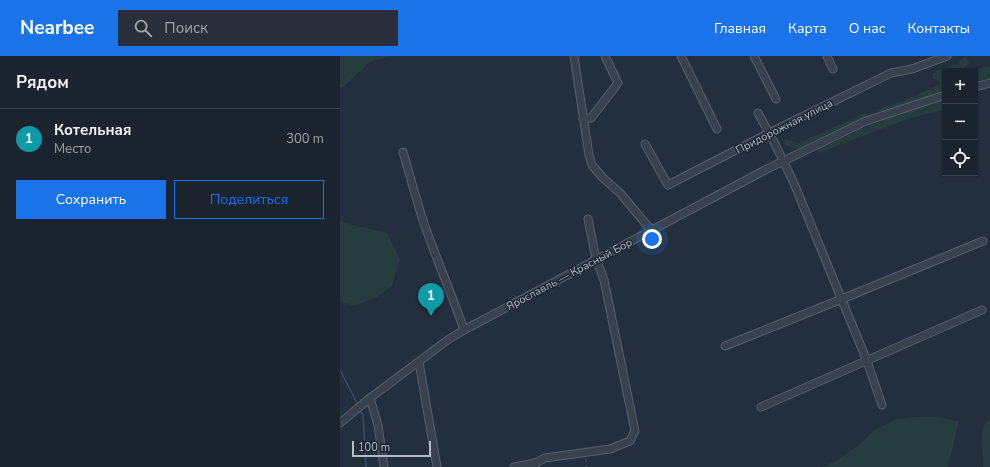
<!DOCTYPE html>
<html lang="ru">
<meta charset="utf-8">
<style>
:root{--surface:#1b232e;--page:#282f3a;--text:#f1f3f6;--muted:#a0a4aa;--line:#39404a;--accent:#1a73e8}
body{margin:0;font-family:"Nunito Sans",sans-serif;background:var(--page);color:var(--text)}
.controls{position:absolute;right:12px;top:12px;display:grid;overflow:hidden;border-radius:0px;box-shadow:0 1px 3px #0004}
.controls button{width:36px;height:36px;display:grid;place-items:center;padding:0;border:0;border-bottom:1px solid var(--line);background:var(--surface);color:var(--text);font:20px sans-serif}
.scale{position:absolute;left:12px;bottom:10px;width:79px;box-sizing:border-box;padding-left:4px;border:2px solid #b4bcc9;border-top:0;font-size:11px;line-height:14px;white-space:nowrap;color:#b4bcc9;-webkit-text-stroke:3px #1d2633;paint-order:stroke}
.you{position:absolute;left:312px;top:183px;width:14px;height:14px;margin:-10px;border:3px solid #fff;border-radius:50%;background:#1a73e8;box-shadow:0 0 0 6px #1a73e833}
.badge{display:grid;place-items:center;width:26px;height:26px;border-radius:50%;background:var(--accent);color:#fff;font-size:13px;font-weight:700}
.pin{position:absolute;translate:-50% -33px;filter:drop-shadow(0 1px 2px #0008)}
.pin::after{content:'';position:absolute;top:21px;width:14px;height:12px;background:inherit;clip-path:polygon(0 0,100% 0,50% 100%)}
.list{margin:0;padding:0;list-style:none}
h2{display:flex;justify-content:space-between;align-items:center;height:52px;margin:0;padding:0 16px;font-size:17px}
h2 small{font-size:13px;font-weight:400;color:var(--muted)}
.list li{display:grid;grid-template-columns:26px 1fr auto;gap:12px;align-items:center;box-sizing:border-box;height:60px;padding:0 16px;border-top:1px solid var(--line)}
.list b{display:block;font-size:15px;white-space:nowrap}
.list p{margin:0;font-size:13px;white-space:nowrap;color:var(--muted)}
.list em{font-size:13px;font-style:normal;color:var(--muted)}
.actions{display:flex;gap:8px;padding:12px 16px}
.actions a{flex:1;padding:9px 0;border:1px solid var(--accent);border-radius:0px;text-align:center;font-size:14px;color:var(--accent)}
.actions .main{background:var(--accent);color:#fff}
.icon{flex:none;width:22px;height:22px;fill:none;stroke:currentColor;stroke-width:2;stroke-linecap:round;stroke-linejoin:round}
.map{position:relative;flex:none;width:650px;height:411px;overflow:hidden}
header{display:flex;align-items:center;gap:24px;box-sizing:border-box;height:56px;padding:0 20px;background:var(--accent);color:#fff}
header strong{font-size:19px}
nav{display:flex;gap:22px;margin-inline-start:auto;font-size:14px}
.search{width:280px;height:36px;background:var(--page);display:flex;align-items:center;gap:10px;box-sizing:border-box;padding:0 14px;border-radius:0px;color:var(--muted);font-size:15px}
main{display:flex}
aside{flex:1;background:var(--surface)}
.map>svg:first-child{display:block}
</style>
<header>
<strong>Nearbee</strong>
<div class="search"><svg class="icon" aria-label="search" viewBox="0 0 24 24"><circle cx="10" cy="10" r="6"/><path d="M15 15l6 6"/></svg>Поиск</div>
<nav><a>Главная</a><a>Карта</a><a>О нас</a><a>Контакты</a></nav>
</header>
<main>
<aside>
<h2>Рядом<small></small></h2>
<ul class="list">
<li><span class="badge" style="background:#0f9aa8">1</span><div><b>Котельная</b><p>Место</p></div><em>300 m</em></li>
</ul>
<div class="actions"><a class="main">Сохранить</a><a>Поделиться</a></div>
</aside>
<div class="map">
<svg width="650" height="411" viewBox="0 0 650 411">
<rect width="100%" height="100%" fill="#242f3e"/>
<g fill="#263c3f">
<polygon points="0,0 51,0 30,6 3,31 0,32"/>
<polygon points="626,1 629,7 624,11 627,15 605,15 605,36 538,57 536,54 568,43 600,28 598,24 593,23 593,18 598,14 619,8 620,4"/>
<polygon points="650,10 650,24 635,27 635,15 629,15"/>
<polygon points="605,42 605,53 567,63 479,97 477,94 482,91 553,59"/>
<polygon points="532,56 534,59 463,91 456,93 445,89 444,84 446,83 459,87 525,57 528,58"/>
<polygon points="0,164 5,167 47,177 60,203 52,230 37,241 14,250 0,245"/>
<polygon points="576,361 595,361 619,365 608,411 482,411 496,405 519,389 536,373 557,363"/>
<polygon points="650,362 650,411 643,411 642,385 642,373"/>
</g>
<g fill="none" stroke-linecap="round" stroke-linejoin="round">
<g stroke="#394c67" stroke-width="1.5">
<polyline points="0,314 17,347"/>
<polyline points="21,356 23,359 26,411"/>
</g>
<defs>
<g id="minor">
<polyline points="234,0 249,99 252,109 262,121 280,137 311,174"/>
<polyline points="341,0 377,73"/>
<polyline points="414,0 436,43"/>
<polyline points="487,0 493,13"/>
<polyline points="635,31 650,27"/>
<polyline points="418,57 435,88 453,125 527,305 542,349"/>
<polyline points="243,63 251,62 278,27 265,0"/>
<polyline points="305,88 328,129 429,77 551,17 572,13 607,0"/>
<path d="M63,96C70,119 76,144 84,167C96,203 112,238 124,274"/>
<polyline points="385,290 502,243 643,185"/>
<polyline points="79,306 97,411"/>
<polyline points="30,342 38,369 44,411"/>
<polyline points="421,351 642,254"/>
<polyline points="0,367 30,342 109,283 124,274 425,114 526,65 605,39"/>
<polyline points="174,411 195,407"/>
<polyline points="195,411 195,407 205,402 270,393 290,385 295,375 264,224 256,203 248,163"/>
</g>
</defs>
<use href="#minor" stroke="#565f6c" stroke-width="9"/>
<polyline stroke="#44595c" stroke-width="1" stroke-dasharray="3 3" stroke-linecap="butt" points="246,403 246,411"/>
<use href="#minor" stroke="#38414e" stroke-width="7"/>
</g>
<g text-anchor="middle" stroke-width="3" stroke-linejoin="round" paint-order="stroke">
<g font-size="11" fill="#b4bcc9" stroke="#1d2633">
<text transform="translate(444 70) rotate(-27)" y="4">Придорожная улица</text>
<text transform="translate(229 218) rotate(-28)" y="4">Ярославль — Красный Бор</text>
</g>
</g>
</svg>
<div class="controls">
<button>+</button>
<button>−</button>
<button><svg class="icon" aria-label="locate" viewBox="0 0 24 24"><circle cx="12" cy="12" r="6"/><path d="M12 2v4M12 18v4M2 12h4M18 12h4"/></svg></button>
</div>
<div class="scale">100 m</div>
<div class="you"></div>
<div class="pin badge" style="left:91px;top:260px;background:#0f9aa8">1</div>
</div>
</main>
